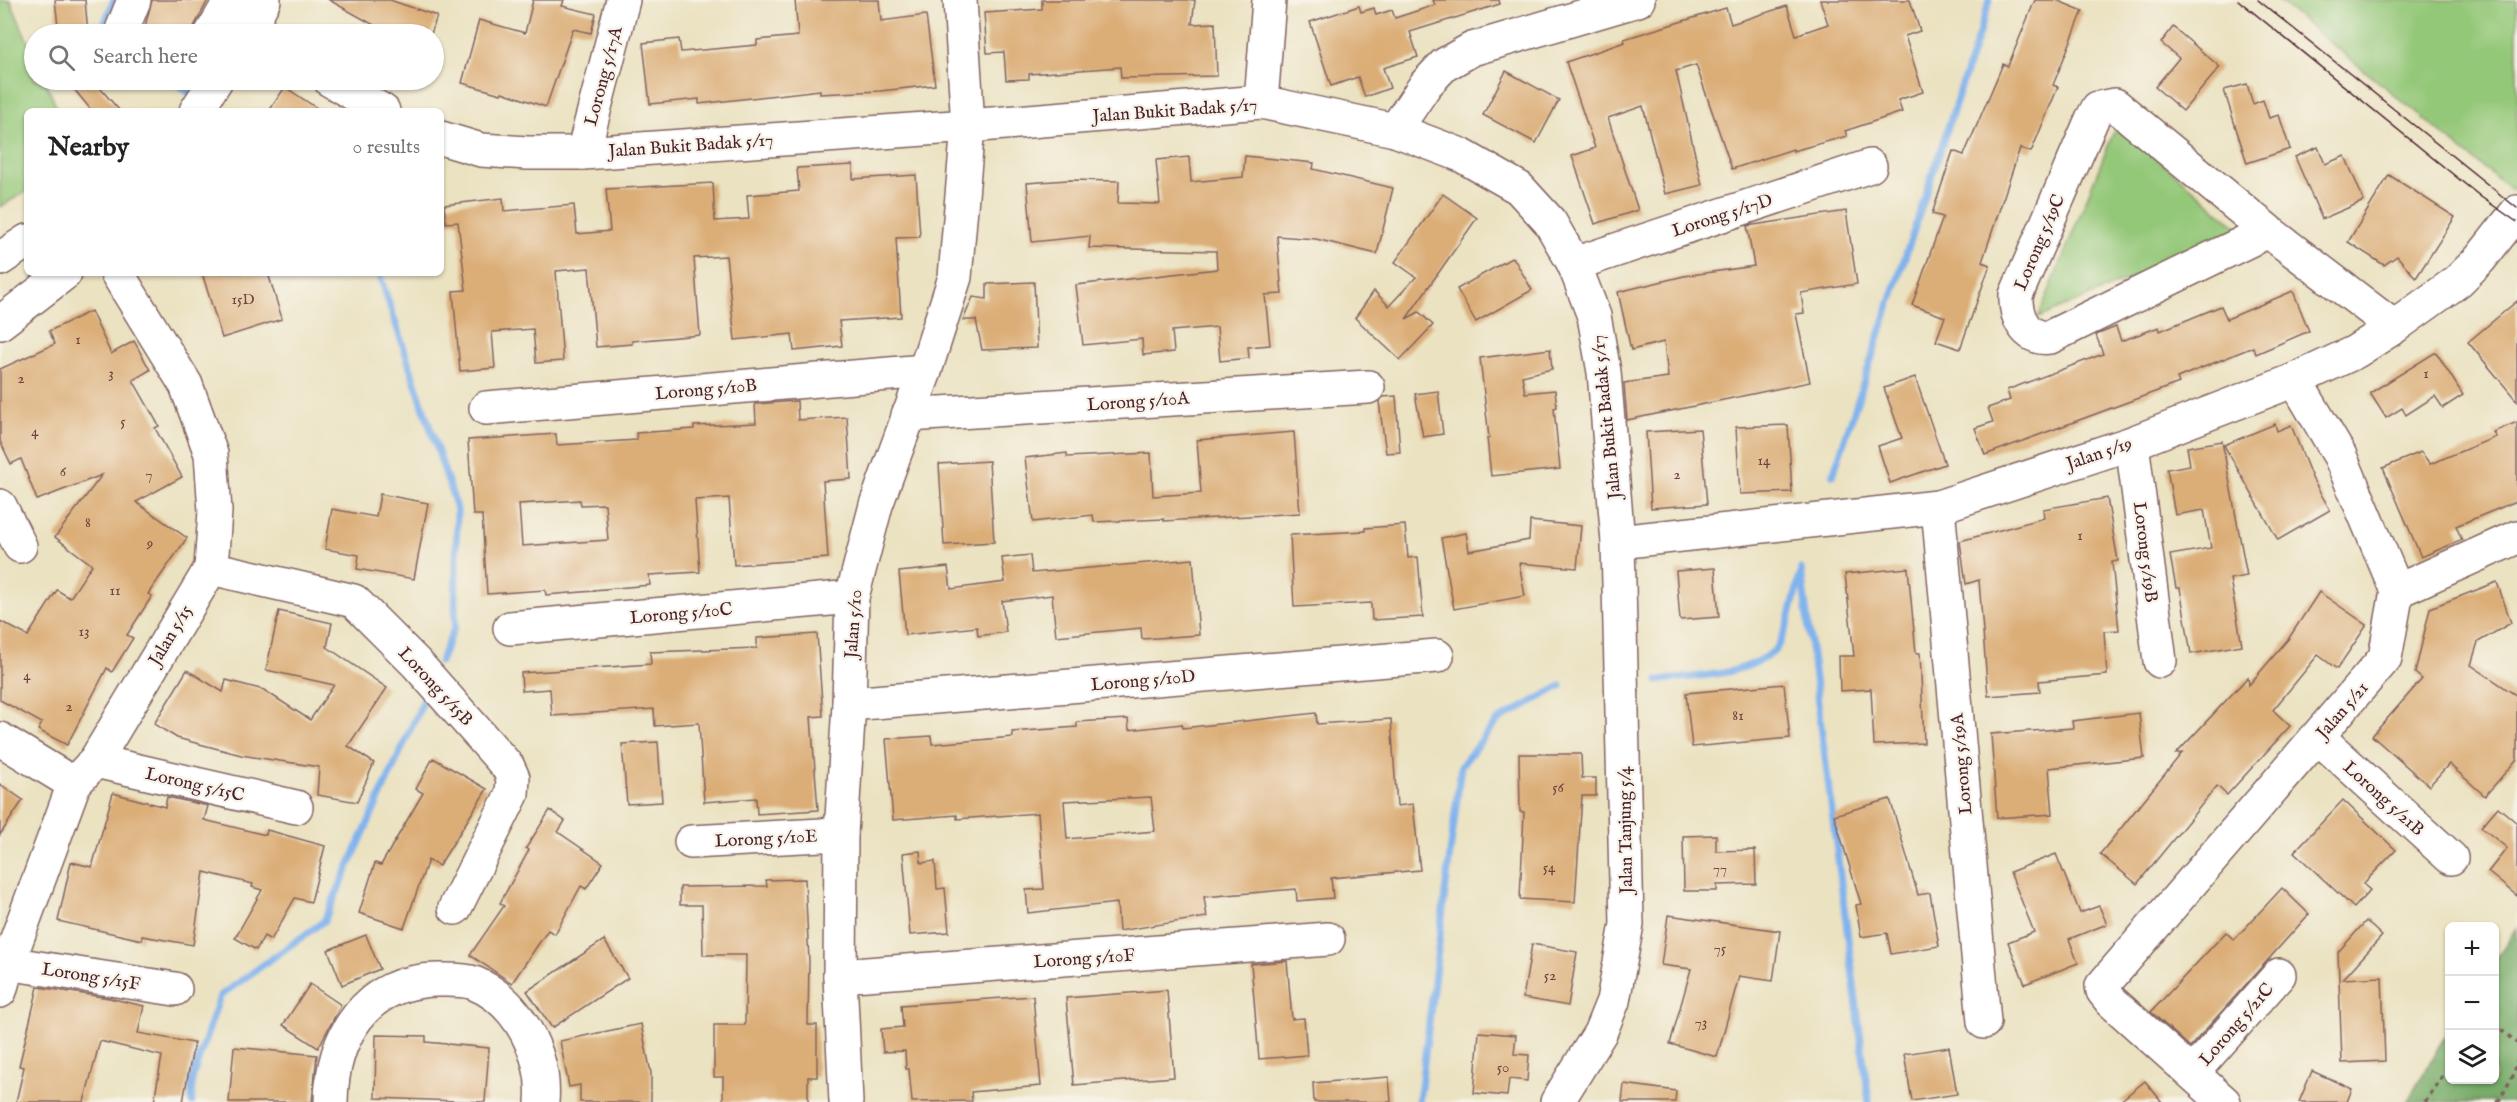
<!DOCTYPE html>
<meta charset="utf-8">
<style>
:root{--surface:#fff;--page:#f2f2f2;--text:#222;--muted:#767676;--line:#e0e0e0}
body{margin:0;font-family:"IM FELL English",serif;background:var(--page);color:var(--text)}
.controls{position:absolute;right:18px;bottom:18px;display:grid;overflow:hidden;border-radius:9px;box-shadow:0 2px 4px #0004}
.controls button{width:54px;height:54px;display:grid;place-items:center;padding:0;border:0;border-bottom:2px solid var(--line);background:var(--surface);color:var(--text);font:30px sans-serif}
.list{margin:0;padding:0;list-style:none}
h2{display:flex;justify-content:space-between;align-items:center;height:78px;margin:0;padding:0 24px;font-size:26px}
h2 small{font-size:20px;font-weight:400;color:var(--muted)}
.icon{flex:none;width:33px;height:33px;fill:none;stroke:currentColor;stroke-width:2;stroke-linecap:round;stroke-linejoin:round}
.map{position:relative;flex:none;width:2517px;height:1102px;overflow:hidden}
.search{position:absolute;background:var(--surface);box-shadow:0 2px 4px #0004;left:24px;top:24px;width:420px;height:66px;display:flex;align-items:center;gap:15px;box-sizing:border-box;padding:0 21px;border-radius:33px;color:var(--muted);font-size:22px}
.panel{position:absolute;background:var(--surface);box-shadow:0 2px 4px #0004;left:24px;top:108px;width:420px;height:168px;border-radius:9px}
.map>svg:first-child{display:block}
</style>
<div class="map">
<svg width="2517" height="1102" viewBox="0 0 2517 1102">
<rect width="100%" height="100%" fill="#f7f3e8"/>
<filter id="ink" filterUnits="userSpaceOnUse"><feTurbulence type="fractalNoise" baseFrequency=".0167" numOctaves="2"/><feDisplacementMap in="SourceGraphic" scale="12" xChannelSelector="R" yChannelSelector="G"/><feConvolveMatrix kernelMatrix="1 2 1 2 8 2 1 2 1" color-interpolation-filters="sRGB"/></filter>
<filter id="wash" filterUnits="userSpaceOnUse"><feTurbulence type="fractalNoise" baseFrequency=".008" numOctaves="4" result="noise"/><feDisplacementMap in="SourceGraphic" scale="24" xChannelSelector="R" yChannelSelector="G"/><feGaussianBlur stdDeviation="1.35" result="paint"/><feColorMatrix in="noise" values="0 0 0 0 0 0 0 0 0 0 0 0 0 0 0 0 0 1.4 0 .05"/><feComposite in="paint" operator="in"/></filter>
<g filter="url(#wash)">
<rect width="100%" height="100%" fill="#ebe2c1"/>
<g fill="#94c879" stroke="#6f7452" stroke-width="1.5">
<polygon points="0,0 10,0 34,56 34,80 45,80 58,111 27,111 27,191 0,207"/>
<polygon points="2278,0 2517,0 2517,182 2511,190"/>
<polygon points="2117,124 2242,231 2038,318"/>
</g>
<polygon fill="#77ac69" stroke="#60664a" stroke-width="1.5" points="2517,928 2517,1102 2407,1102 2449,1029 2450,1080 2494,1080 2495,961"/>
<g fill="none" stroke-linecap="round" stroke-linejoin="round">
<g stroke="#81b3ed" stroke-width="7">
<polyline points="111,30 105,22 114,0"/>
<polyline points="171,80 196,97"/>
<polyline points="379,273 457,509 455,626 440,662"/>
<polyline points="1833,475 1990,0"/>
<polyline points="1801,569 1869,1102"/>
<path d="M1658,681C1695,675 1744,677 1774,651C1787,638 1795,594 1800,576"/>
<polyline points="192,1102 192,1079 220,996 324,921 426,695"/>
<polyline points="1419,1102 1461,766 1497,721 1561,686"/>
</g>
</g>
<g id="blocks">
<g fill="#dbad77" fill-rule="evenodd">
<polygon points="55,0 85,0 88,34 59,34"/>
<polygon points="152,0 208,0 190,34 143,34"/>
<polygon points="329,0 390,0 437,16 431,34 390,34"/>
<polygon points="533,0 564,0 562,6 596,14 591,33 573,29 546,107 502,92 501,94 462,83 479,20 525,33"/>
<polygon points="795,0 879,0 881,21 926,15 935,85 880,91 820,94 820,90 699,104 699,99 650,104 643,43 679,39 681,52 757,45 757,40 798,36"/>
<polygon points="1042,0 1195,0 1192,24 1215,23 1217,76 1121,78 1120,67 1029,74 1029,79 1006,80 1004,52 987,53 984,13 1042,9"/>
<polygon points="1433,0 1499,0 1500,4 1410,32 1418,57 1383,68 1390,88 1365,97 1358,77 1331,86 1310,22 1359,6 1361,12 1374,8 1376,15 1392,10 1395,18 1435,5"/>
<polygon points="1820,0 1910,0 1920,31 1905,36 1923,92 1898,100 1902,112 1845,131 1847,136 1793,151 1793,149 1732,169 1696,65 1676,71 1702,185 1665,194 1643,106 1608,118 1638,210 1595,224 1572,156 1595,148 1566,62 1625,42 1624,39 1726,8 1731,24 1787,6 1796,35 1828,24"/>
<polygon points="2035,0 2056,0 2083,11 2053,85 2058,87 2031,152 2020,148 1982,262 1990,265 1960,349 1936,341 1945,317 1912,305 1943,217 1932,214 1953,151 1964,155 2003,64 2008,66"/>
<polygon points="2173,27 2220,67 2183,111 2155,87 2179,58 2161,43"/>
<polygon points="1506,71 1559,100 1536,143 1483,115"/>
<polygon points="85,80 93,80 120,111 92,111 74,89"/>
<polygon points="2247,84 2253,104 2263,100 2269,118 2279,115 2290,149 2247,163 2224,90"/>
<polygon points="285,87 321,111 269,111"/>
<polygon points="2318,147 2325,164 2345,156 2364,201 2322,219 2295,157"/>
<polygon points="1245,156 1314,163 1313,169 1393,188 1377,254 1316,239 1277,236 1282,294 1265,295 1270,345 1248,347 1249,358 1220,361 1217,327 1172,331 1174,352 1143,355 1142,339 1083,345 1076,285 1217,269 1216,251 1089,248 1090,236 1032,242 1027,183 1068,180 1119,181 1118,203 1160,204 1156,160 1189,157 1191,182 1243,177"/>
<polygon points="853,165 853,179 916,175 920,237 896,238 901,317 839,321 842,346 794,351 792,334 735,340 726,256 694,258 700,335 632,341 632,344 596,347 589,268 556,271 563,361 536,363 533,329 492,332 495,368 460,371 453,291 466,290 458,222 446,223 444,205 503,198 504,211 574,205 577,234 610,231 606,189 713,183 715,221 749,219 747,195 799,191 797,168"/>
<polygon points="2389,175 2455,217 2416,278 2397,256 2384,265 2348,242"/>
<polygon points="1443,194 1477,218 1406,319 1419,312 1433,325 1400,360 1355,318 1374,291 1389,306 1416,277 1395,262"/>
<polygon points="1846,211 1857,284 1801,293 1804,313 1796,314 1810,382 1627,420 1624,383 1668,377 1664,342 1631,350 1618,292 1684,276 1754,266 1747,226"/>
<polygon points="1513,257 1532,290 1476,322 1457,289"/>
<polygon points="202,273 268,273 282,319 222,338"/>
<polygon points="1034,282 1037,348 982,350 976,320 963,320 973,297 987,299 987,284"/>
<polygon points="2293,291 2309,331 2256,354 2253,347 2177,378 2179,383 1985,455 1975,428 1993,422 1988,408 2010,400 2007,390 2103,354 2096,335 2116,327 2121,341 2159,327 2160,331 2221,306 2227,319"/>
<polygon points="2517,301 2517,401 2468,342"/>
<polygon points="91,311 111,354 134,341 150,370 133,380 159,426 155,428 182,477 136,502 187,538 148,594 152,596 127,635 133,638 112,672 107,668 67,745 38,730 42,723 0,700 0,621 28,636 57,590 70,598 92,565 55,537 102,475 37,500 21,459 11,464 0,441 0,369 55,344 49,331"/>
<polygon points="1550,349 1552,369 1522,376 1525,393 1555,390 1557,407 1554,408 1560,469 1491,476 1487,438 1489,438 1480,358"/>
<polygon points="2436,352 2463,395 2443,408 2435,396 2406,415 2402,408 2386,418 2370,393"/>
<polygon points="1915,377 1945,464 1890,483 1878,446 1902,438 1884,388"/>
<polygon points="1438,391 1443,434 1423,437 1415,394"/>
<polygon points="1396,396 1400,452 1386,453 1379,402 1383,397"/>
<path d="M797,401L798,420L847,417L851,479L823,481L828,558L734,565L729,498L695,500L700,572L649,575L650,585L594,590V591L546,595L545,590L487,594L482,515H473L468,440L556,434L557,445L637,440L636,433L694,429V426L756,423L755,404ZM580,500L581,505L605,504L608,540L522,546L519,504Z"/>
<polygon points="2517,422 2517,501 2456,526 2462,540 2421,557 2383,468 2421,452 2430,464 2496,437 2493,432"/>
<polygon points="2275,424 2277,431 2291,425 2312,478 2330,510 2278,540 2224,445"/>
<polygon points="1788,425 1792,492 1740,494 1736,427"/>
<polygon points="1700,429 1707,504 1651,508 1646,432"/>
<polygon points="1294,432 1300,513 1164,521 1164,519 1094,522 1093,515 1033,522 1025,458 1067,453 1067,457 1151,453 1153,496 1201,493 1197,440"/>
<polygon points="2222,441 2247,576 2230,579 2242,645 2191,654 2180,588 2176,588 2170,555 2211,548 2204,510 2175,515 2167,469 2190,465 2187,447"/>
<polygon points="989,461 994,542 944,545 939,464"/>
<polygon points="380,494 428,503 414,579 357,569 359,555 325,549 332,509 376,517"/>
<polygon points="2107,498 2118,561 2112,562 2119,630 2104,631 2107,675 2039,681 2040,692 1988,696 1979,580 1966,584 1960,541 2044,518 2043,509"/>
<polygon points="1530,521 1581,526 1577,568 1519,563 1525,596 1454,609 1441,538 1466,533 1469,551 1529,540"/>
<polygon points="1405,525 1408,558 1418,557 1423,617 1372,620 1371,603 1294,607 1290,535 1365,531 1365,528"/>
<polygon points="1030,555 1032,573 1193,559 1199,635 1142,639 1141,628 1056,636 1052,595 1002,601 1006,632 978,636 977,627 905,635 899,572 948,567 951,589 1005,582 1002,558"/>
<polygon points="1715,568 1719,617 1680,620 1676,571"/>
<polygon points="1908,568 1916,653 1920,653 1924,743 1874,745 1871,689 1840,691 1839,656 1854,656 1845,574"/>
<polygon points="2497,582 2511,623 2478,642 2471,665 2517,696 2517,759 2485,796 2449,764 2429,786 2372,736 2422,679 2415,673 2430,608"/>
<polygon points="2319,592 2367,625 2337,669 2318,655 2273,710 2290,726 2227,795 2217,786 2137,884 2100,854 2182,753 2176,754 2248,677 2249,685 2289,638"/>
<polygon points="279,611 332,623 327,647 387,688 348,746 374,763 357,802 317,795 319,767 241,755 177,738 154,724 187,670 223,692 226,680 264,690 310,720 334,685 266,670"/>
<polygon points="817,634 823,716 811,717 818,810 757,814 756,798 704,802 699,723 655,726 654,709 552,716 550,689 522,691 521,673 651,664 650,652 757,648 757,638"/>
<polygon points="1784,684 1790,738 1692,747 1686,693"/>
<path d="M1316,713L1317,724L1391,719L1397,806L1413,804L1420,870L1331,878L1333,898L1297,901L1296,889L1204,897L1207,917L1119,931L1117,903L1028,913L1026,890L1044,889L1038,813L957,819V815L893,820L886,739L931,736L932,744L1013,737L1012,732L1077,727V722L1128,719L1129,730L1182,724L1183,728ZM1151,797L1155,831L1067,839L1064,801Z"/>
<polygon points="2139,713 2144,758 2049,768 2053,814 1997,818 1991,734 2073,728 2072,721"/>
<polygon points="658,742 662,802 627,804 622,744"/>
<polygon points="1519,754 1581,754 1582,778 1596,778 1596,796 1582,796 1575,902 1520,899 1524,812 1520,812"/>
<polygon points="433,758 487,789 439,866 428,860 404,928 359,913 375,863 381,865 423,793 416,789"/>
<polygon points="0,784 23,800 0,835"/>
<polygon points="113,793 165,807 167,797 208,806 204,820 266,835 267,830 325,846 311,902 295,898 271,940 264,936 256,950 235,938 262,890 252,887 253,884 204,872 193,945 142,936 142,940 58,921 71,862 92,867"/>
<polygon points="1890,799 1918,895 1930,893 1939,946 1891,954 1887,933 1861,937 1856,905 1861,904 1834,815"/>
<polygon points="2343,800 2396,850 2363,884 2370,890 2354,908 2294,852"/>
<polygon points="2498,807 2517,823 2517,896 2488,872 2507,848 2481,827"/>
<polygon points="550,810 565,821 558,832 603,863 586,889 581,886 555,934 548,930 512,983 470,955 504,906 500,903 529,850 526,848"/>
<polygon points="1716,835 1716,851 1755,850 1756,884 1717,885 1717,891 1684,891 1683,836"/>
<polygon points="920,851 921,863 935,861 937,889 945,888 949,932 910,935 903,853"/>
<polygon points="2056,854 2080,913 2099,906 2107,924 2069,939 2078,963 2025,984 2008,942 2034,932 2010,872"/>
<polygon points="805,879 809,961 808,1025 817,1025 817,1077 808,1077 808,1102 723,1102 723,1077 714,1077 714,1025 745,1025 746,955 703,955 702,905 680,905 680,887 767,886 766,880"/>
<polygon points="2282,888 2309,914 2190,1047 2151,1012 2226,932 2234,940"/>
<polygon points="1668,915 1780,931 1773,981 1739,976 1717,1057 1670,1044 1691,969 1661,965"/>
<polygon points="2366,921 2382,936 2343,979 2382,977 2385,1061 2342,1063 2338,952"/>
<polygon points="366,935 380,969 342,985 328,950"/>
<polygon points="604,940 628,978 552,1028 527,991"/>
<polygon points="1532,944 1577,952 1568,1006 1523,998"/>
<polygon points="1287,961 1292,1019 1304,1018 1307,1055 1259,1059 1251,964"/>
<polygon points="310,984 341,1005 318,1048 283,1025"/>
<polygon points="38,987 109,998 144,1006 138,1033 194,1043 183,1102 154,1102 162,1056 100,1041 84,1102 16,1102 24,1067 19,1066"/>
<polygon points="1167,990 1174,1077 1074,1085 1066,998"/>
<polygon points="1033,996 1041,1086 971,1092 972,1101 912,1102 909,1069 906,1069 905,1051 883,1052 881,1029 903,1027 901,1005"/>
<polygon points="641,1024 651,1073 651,1102 580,1102 580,1085 569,1087 560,1041"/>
<polygon points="1479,1032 1516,1035 1514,1054 1529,1055 1527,1081 1509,1079 1507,1096 1474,1093"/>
<polygon points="376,1035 426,1036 426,1042 489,1048 485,1102 375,1098"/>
<polygon points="234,1047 317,1055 312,1102 229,1102"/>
<polygon points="1949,1047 1957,1094 1912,1101 1904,1054"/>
<polygon points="2312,1071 2352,1089 2347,1102 2299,1102"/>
<polygon points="1389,1077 1391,1102 1314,1102 1313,1083"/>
<polygon points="2145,1081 2162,1102 2119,1102"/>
<polygon points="1624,1084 1676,1091 1675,1102 1622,1102"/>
</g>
</g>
</g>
<g filter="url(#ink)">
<use href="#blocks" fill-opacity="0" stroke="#826360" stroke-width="1.5"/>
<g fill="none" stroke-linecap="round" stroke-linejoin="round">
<defs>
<g id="minor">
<polyline points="124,34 122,30 134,0"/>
<polyline points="211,34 231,0"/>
<polyline points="246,34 264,0"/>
<polyline points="330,80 383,111"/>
<polyline points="1261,102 1269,0"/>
<polyline points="196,111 216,80"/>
<polyline points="1395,130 1426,84 1444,65 1472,49 1638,0"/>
<polyline points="441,138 481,150 527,153 583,153 968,126 1261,102 1395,130 1461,155 1519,188 1550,222 1574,264 1594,316 1604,372 1618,542 1627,924 1613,1001 1600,1033 1557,1102"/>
<polyline points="583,153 623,0"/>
<path d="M2268,231L2050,337C2025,341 2015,315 2016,295L2092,119L2098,108L2115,105L2268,231L2394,327"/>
<polyline points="0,259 27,241"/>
<polyline points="1574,264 1870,166"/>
<polyline points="0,323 65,273"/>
<polyline points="486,408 925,371"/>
<polyline points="908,415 1368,387"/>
<polyline points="2132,443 2160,661"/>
<polyline points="0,506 20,546"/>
<polyline points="1938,507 1984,1022"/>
<polyline points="1618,542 1938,507 2132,443 2295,380 2355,352 2394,327 2458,281 2480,259 2517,212"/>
<polyline points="211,568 354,601 417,664 508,767 513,778 512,794 455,908"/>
<polyline points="2397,591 2517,537"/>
<polyline points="510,628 852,597"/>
<polyline points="849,704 1437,656"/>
<polyline points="2318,737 2451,858"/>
<polyline points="0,739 74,784"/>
<polyline points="95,761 296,807"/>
<polyline points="691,842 841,834"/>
<polyline points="0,962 175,989"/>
<polyline points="840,976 1328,939"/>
<polyline points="0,991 8,963 74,784 95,761 211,568 215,511 211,454 186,385 117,273"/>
<polyline points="2192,1073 2279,975"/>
<path d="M331,1102C332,1036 366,981 437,980C448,980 463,979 474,983C519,1001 546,1056 542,1102"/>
<polyline points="846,1102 840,976 841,834 849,704 852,597 876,505 925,371 955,277 968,126 960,0"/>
<polyline points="2224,1102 2111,1001 2103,991 2102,986 2385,658 2397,591 2340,456 2295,380"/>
</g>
</defs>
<use href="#minor" stroke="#826360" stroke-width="36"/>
<g stroke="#826360" stroke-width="4" stroke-dasharray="4.5 4.5" stroke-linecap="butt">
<polyline points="2494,1024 2517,1043"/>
<polyline points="2425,1102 2450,1065"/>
<polyline points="2498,1102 2515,1072 2517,1060"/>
</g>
<use href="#minor" stroke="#fff" stroke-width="33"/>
<g stroke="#4a1f2b" stroke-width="1.5">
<polyline points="2238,0 2481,197 2517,222"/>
<polyline points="2258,0 2517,208"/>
</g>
</g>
</g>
<g text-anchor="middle" stroke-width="4.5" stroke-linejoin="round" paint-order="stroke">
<g font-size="15" fill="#6e423e">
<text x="243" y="304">15D</text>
<text x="78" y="344">1</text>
<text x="111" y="378">3</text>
<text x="2426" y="378">1</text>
<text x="21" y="383">2</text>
<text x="123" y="426">5</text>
<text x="35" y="436">4</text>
<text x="1764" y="465">14</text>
<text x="63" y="476">6</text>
<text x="149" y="479">7</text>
<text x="1677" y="479">2</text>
<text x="88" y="527">8</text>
<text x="2080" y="540">1</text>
<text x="150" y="548">9</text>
<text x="115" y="595">11</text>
<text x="84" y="636">13</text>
<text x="27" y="680">4</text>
<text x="69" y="711">2</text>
<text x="1738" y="720">81</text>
<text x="1558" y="792">56</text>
<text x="1549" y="872">54</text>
<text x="1720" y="873">77</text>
<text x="1720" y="953">75</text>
<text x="1550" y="980">52</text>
<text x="1701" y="1027">73</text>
<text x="1503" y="1072">50</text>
</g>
<g font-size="18" fill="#4a1f2b" stroke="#f7f3e8">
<text transform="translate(603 76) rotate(-75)" y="6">Lorong 5/17A</text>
<text transform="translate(1175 110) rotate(-4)" y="6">Jalan Bukit Badak 5/17</text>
<text transform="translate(691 145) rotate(-4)" y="6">Jalan Bukit Badak 5/17</text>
<text transform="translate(1722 215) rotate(-18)" y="6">Lorong 5/17D</text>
<text transform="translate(2039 242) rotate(-67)" y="6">Lorong 5/19C</text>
<text transform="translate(706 389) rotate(-5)" y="6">Lorong 5/10B</text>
<text transform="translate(1138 401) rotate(-4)" y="6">Lorong 5/10A</text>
<text transform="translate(1606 417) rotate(-96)" y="6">Jalan Bukit Badak 5/17</text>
<text transform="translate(2099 453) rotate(-19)" y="6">Jalan 5/19</text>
<text transform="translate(2146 552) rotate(83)" y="6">Lorong 5/19B</text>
<text transform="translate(681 613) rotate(-5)" y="6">Lorong 5/10C</text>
<text transform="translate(853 624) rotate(-86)" y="6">Jalan 5/10</text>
<text transform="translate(170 635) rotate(-59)" y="6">Jalan 5/15</text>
<text transform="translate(1143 680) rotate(-5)" y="6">Lorong 5/10D</text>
<text transform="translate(436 686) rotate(47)" y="6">Lorong 5/15B</text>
<text transform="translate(2342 710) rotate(-49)" y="6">Jalan 5/21</text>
<text transform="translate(1961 764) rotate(-95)" y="6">Lorong 5/19A</text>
<text transform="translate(195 784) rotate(13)" y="6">Lorong 5/15C</text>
<text transform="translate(2384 798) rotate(42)" y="6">Lorong 5/21B</text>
<text transform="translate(1625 830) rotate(-91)" y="6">Jalan Tanjung 5/4</text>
<text transform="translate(766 838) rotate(-3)" y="6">Lorong 5/10E</text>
<text transform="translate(1084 958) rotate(-4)" y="6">Lorong 5/10F</text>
<text transform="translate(91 976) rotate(9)" y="6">Lorong 5/15F</text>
<text transform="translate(2236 1024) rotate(-49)" y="6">Lorong 5/21C</text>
</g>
</g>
</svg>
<div class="controls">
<button>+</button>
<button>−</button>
<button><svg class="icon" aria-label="layers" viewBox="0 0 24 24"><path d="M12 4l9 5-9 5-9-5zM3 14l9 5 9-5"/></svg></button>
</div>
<div class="search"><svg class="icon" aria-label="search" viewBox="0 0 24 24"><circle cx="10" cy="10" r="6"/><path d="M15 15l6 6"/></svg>Search here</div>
<section class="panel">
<h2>Nearby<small>0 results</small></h2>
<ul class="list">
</ul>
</section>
</div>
